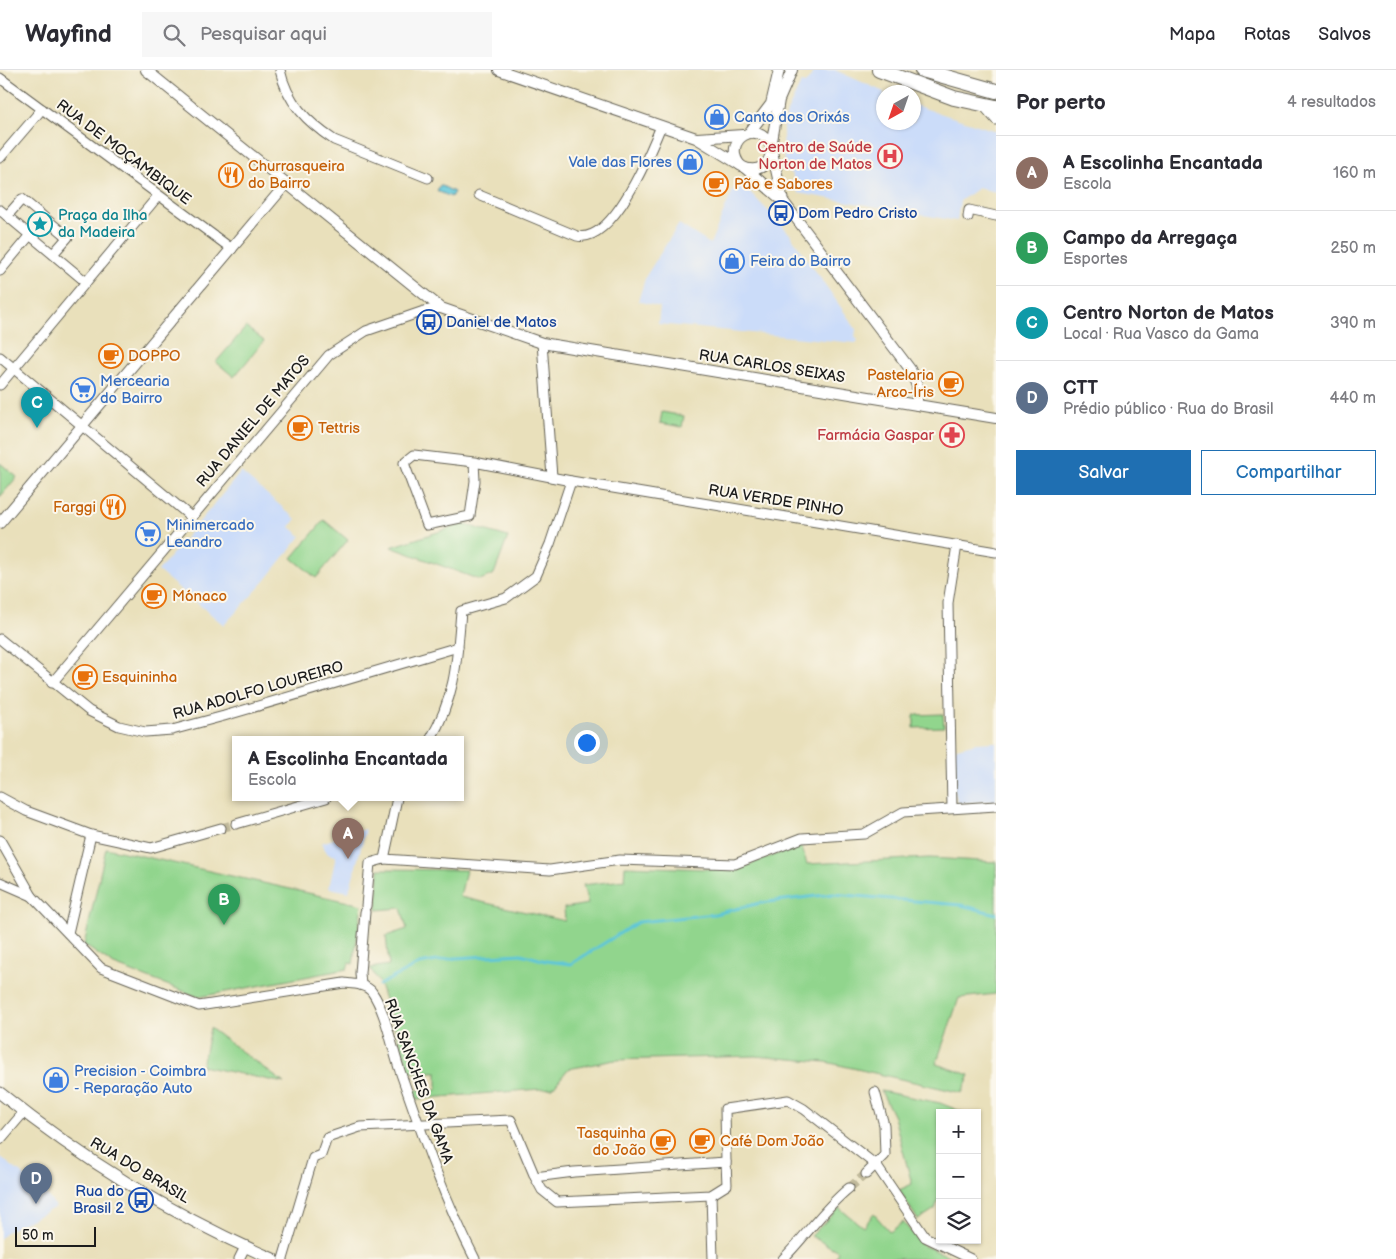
<!DOCTYPE html>
<html lang="pt">
<meta charset="utf-8">
<style>
:root{--surface:#fff;--page:#f7f7f7;--text:#2b2b33;--muted:#7c7c81;--line:#e1e1e2;--accent:#1f6fb2}
body{margin:0;font-family:"Balsamiq Sans",sans-serif;background:var(--page);color:var(--text)}
.controls{position:absolute;right:15px;bottom:15px;display:grid;overflow:hidden;border-radius:0px;box-shadow:0 1px 4px #0004}
.controls button{width:45px;height:45px;display:grid;place-items:center;padding:0;border:0;border-bottom:1px solid var(--line);background:var(--surface);color:var(--text);font:25px sans-serif}
.compass{position:absolute;left:876px;top:15px;width:45px;height:45px;border-radius:50%;background:var(--surface);box-shadow:0 1px 4px #0004;rotate:220deg}
.scale{position:absolute;left:15px;bottom:12px;width:81px;box-sizing:border-box;padding-left:5px;border:2px solid #1c1c1c;border-top:0;font-size:14px;line-height:18px;white-space:nowrap;color:#1c1c1c;-webkit-text-stroke:4px #fbf7ec;paint-order:stroke}
.you{position:absolute;left:586px;top:672px;width:18px;height:18px;margin:-12px;border:4px solid #fff;border-radius:50%;background:#1a73e8;box-shadow:0 0 0 8px #1a73e833}
.badge{display:grid;place-items:center;width:32px;height:32px;border-radius:50%;background:var(--accent);color:#fff;font-size:16px;font-weight:700}
.pin{position:absolute;translate:-50% -41px;filter:drop-shadow(0 1px 2px #0008)}
.pin::after{content:'';position:absolute;top:26px;width:18px;height:15px;background:inherit;clip-path:polygon(0 0,100% 0,50% 100%)}
.popup{position:absolute;left:232px;top:666px;width:232px;height:65px;box-sizing:border-box;display:grid;place-content:center;border-radius:0px;background:var(--surface);filter:drop-shadow(0 1px 4px #0005);font-size:16px;white-space:nowrap;color:var(--muted)}
.popup b{font-size:19px;color:var(--text)}
.popup::after{content:'';position:absolute;left:50%;top:100%;margin-left:-10px;border:10px solid transparent;border-top-color:var(--surface)}
.list{margin:0;padding:0;list-style:none}
h2{display:flex;justify-content:space-between;align-items:center;height:65px;margin:0;padding:0 20px;font-size:21px}
h2 small{font-size:16px;font-weight:400;color:var(--muted)}
.list li{display:grid;grid-template-columns:32px 1fr auto;gap:15px;align-items:center;box-sizing:border-box;height:75px;padding:0 20px;border-top:1px solid var(--line)}
.list b{display:block;font-size:19px;white-space:nowrap}
.list p{margin:0;font-size:16px;white-space:nowrap;color:var(--muted)}
.list em{font-size:16px;font-style:normal;color:var(--muted)}
.actions{display:flex;gap:10px;padding:15px 20px}
.actions a{flex:1;padding:11px 0;border:1px solid var(--accent);border-radius:0px;text-align:center;font-size:18px;color:var(--accent)}
.actions .main{background:var(--accent);color:#fff}
.icon{flex:none;width:28px;height:28px;fill:none;stroke:currentColor;stroke-width:2;stroke-linecap:round;stroke-linejoin:round}
.map{position:relative;flex:none;width:996px;height:1189px;overflow:hidden}
header{display:flex;align-items:center;gap:30px;box-sizing:border-box;height:70px;padding:0 25px;background:var(--surface);border-bottom:1px solid var(--line)}
header strong{font-size:24px}
nav{display:flex;gap:28px;margin-inline-start:auto;font-size:18px}
.search{width:350px;height:45px;background:var(--page);display:flex;align-items:center;gap:12px;box-sizing:border-box;padding:0 18px;border-radius:0px;color:var(--muted);font-size:19px}
main{display:flex}
aside{flex:1;background:var(--surface)}
.map>svg:first-child{display:block}
</style>
<header>
<strong>Wayfind</strong>
<div class="search"><svg class="icon" aria-label="search" viewBox="0 0 24 24"><circle cx="10" cy="10" r="6"/><path d="M15 15l6 6"/></svg>Pesquisar aqui</div>
<nav><a>Mapa</a><a>Rotas</a><a>Salvos</a></nav>
</header>
<main>
<div class="map">
<svg width="996" height="1189" viewBox="0 0 996 1189">
<rect width="100%" height="100%" fill="#fbf7ec"/>
<filter id="ink" filterUnits="userSpaceOnUse"><feTurbulence type="fractalNoise" baseFrequency=".02" numOctaves="2"/><feDisplacementMap in="SourceGraphic" scale="10" xChannelSelector="R" yChannelSelector="G"/><feConvolveMatrix kernelMatrix="1 2 1 2 8 2 1 2 1" color-interpolation-filters="sRGB"/></filter>
<filter id="wash" filterUnits="userSpaceOnUse"><feTurbulence type="fractalNoise" baseFrequency=".0096" numOctaves="4" result="noise"/><feDisplacementMap in="SourceGraphic" scale="20" xChannelSelector="R" yChannelSelector="G"/><feGaussianBlur stdDeviation="1.12" result="paint"/><feColorMatrix in="noise" values="0 0 0 0 0 0 0 0 0 0 0 0 0 0 0 0 0 1.4 0 .05"/><feComposite in="paint" operator="in"/></filter>
<g filter="url(#wash)">
<rect width="100%" height="100%" fill="#e9e0bb"/>
<g fill="#cbdcf9">
<polygon points="816,0 835,0 884,22 884,52 914,52 914,35 996,61 996,122 978,118 960,131 957,151 798,123 792,104 784,100 783,59 787,42 801,13 805,14"/>
<polygon points="736,113 746,118 789,163 856,259 855,267 858,270 856,273 658,254 660,237 638,231 646,206 679,154 710,174"/>
<polygon points="241,402 296,449 290,457 301,466 265,511 224,555 158,501"/>
<polygon points="996,672 996,731 958,733 954,719 954,679 976,673"/>
<polygon points="366,759 349,822 329,818 336,786 328,784 321,773"/>
<polygon points="0,1087 42,1119 56,1137 6,1162 0,1169"/>
</g>
<g fill="#91d58d" stroke="#567854">
<polygon points="246,257 264,271 234,307 216,292"/>
<polygon points="662,342 684,346 682,357 660,353"/>
<polygon points="0,393 17,407 0,427"/>
<polygon points="324,450 348,470 316,508 292,488"/>
<polygon points="463,454 508,467 494,504 480,510 391,477"/>
<polygon points="943,644 944,657 914,658 914,645"/>
<polygon points="801,775 807,794 930,788 996,792 996,924 959,928 936,994 970,1005 962,1023 826,992 755,986 615,990 568,999 553,1018 417,1029 413,1020 437,1020 437,1002 410,1002 379,912 370,898 389,895 386,866 407,859 401,838 377,840 379,799 466,800 460,827 565,851 564,838 588,834 583,815 624,810 625,796 735,800"/>
<polygon points="106,778 362,835 353,894 349,893 347,899 199,927 114,895 84,875"/>
<polygon points="210,958 284,1013 202,996"/>
<polygon points="881,1021 940,1033 965,1043 940,1043 940,1125 935,1139 918,1150 899,1120 912,1114 894,1047"/>
<polygon points="839,1138 863,1157 874,1144 890,1162 903,1152 922,1175 956,1189 835,1189 838,1181 811,1166"/>
</g>
<polygon fill="#5dc6d9" stroke="#3c717a" points="440,115 454,122 451,127 437,121"/>
<g fill="none" stroke-linecap="round" stroke-linejoin="round">
<polyline stroke="#5dc6d9" stroke-width="3" points="379,915 419,894 455,888 521,884 546,891 571,894 638,852 715,844 760,833 833,824 961,835 996,844"/>
</g>
</g>
<g filter="url(#ink)">
<g fill="none" stroke-linecap="round" stroke-linejoin="round">
<g stroke="#c0b99b" stroke-width="9" stroke-dasharray="9 4.5" stroke-linecap="butt">
<polyline points="221,758 236,754"/>
<polyline points="849,1118 866,1104"/>
</g>
<defs>
<g id="minor">
<path d="M280,0C287,32 307,52 334,70L428,108"/>
<polyline points="0,8 232,179"/>
<polyline points="983,35 996,50"/>
<polyline points="0,88 42,39"/>
<path d="M479,125L577,166C613,174 650,83 661,56"/>
<polyline points="0,140 86,212"/>
<polyline points="7,146 22,129 68,167 53,184"/>
<polyline points="968,147 969,140 996,146"/>
<polyline points="0,201 30,165"/>
<polyline points="542,273 552,407"/>
<polyline points="0,287 191,447"/>
<polyline points="0,315 158,126"/>
<polyline points="474,392 475,411 470,446 427,455 404,393 414,385 474,392 571,411 996,482"/>
<polyline points="0,569 89,641 119,656 145,662 172,660 224,646 458,577"/>
<polyline points="52,613 329,285 366,261 424,241 441,238"/>
<path d="M430,670C456,626 457,590 461,541L506,528L536,506L550,474L571,411"/>
<polyline points="0,727 26,741 91,765 151,778 221,758"/>
<polyline points="952,738 948,533 957,475"/>
<polyline points="236,754 326,728"/>
<polyline points="0,770 32,826"/>
<polyline points="384,789 550,800 620,790 735,794 802,768 864,764 903,742 996,736"/>
<path d="M0,812L32,826L101,898L199,936L344,913C353,914 366,914 372,922C386,942 392,978 400,1001C422,1064 444,1129 475,1189"/>
<polyline points="366,836 370,793 384,789 397,728"/>
<polyline points="68,863 91,765"/>
<polyline points="361,915 360,903 365,842"/>
<polyline points="0,1070 24,1042"/>
<polygon points="726,1092 727,1115 711,1125 557,1132 542,1120 535,1107 574,1102"/>
<polyline points="726,1092 725,1039 788,1030 804,1039 876,1095 925,1167 971,1189"/>
<polyline points="866,1104 885,1085 884,1055 875,1022"/>
<polyline points="711,1125 713,1189"/>
<polyline points="239,1189 245,1177"/>
<polyline points="283,1189 313,1088 321,1085 327,1068 360,1057 511,1050 535,1107"/>
<path d="M783,1189C806,1166 824,1138 849,1118"/>
</g>
<g id="tertiary">
<polyline points="146,0 441,238 542,273 996,348"/>
<polyline points="499,0 696,68 745,98 783,131"/>
<polyline points="792,0 779,30 771,77 783,131 910,299 917,316 917,335"/>
<polyline points="749,63 771,34 779,0"/>
<polyline points="697,68 743,65"/>
<path d="M740,95C721,70 759,47 771,77"/>
<path d="M745,98C758,102 769,96 771,82"/>
<polyline points="0,453 286,114"/>
</g>
<path id="secondary" d="M0,1023C82,1089 176,1147 273,1189"/>
<g id="primary">
<polyline points="879,0 954,28 996,37"/>
<polyline points="922,0 996,21"/>
</g>
</defs>
<use href="#minor" stroke="#646154" stroke-width="11"/>
<use href="#tertiary" stroke="#646154" stroke-width="12"/>
<use href="#secondary" stroke="#646154" stroke-width="13"/>
<use href="#primary" stroke="#646154" stroke-width="16"/>
<use href="#minor" stroke="#fff" stroke-width="9"/>
<use href="#tertiary" stroke="#fff" stroke-width="10"/>
<use href="#secondary" stroke="#fff" stroke-width="11"/>
<use href="#primary" stroke="#fff" stroke-width="14"/>
</g>
</g>
<defs>
<symbol id="shop-ring" viewBox="-11 -11 22 22"><circle r="9.5" fill="#fbf7ec" stroke="#3f7fe0" stroke-width="1.5"/><path d="M-5-2.5h2.3a2.7 3.5 0 0 1 5.4 0H5L5.5 6h-11ZM-1.5-2.5h3a1.5 2.3 0 0 0-3 0Z" fill="#3f7fe0"/></symbol>
<symbol id="hospital-ring" viewBox="-11 -11 22 22"><circle r="9.5" fill="#fbf7ec" stroke="#e0444e" stroke-width="1.5"/><path d="M-5-5h3v3.5h4V-5h3V5h-3V1.5h-4V5h-3Z" fill="#e0444e"/></symbol>
<symbol id="restaurant-ring" viewBox="-11 -11 22 22"><circle r="9.5" fill="#fbf7ec" stroke="#e8710a" stroke-width="1.5"/><path d="M-5-6h1v4h1v-4h1v4h1v-4h1v5L-1.5 .5V6h-2V.5L-5-1ZM5-6V6H3V1.5H1.5Q1.5-4 5-6Z" fill="#e8710a"/></symbol>
<symbol id="cafe-ring" viewBox="-11 -11 22 22"><circle r="9.5" fill="#fbf7ec" stroke="#e8710a" stroke-width="1.5"/><path d="M-5.5-4.5H6V0H3Q3 3.5 0 3.5H-2.5Q-5.5 3.5-5.5 0ZM3-3.2v2h1.7v-2ZM-6 4.5H4V6H-6Z" fill="#e8710a"/></symbol>
<symbol id="bus-ring" viewBox="-11 -11 22 22"><circle r="9.5" fill="#fbf7ec" stroke="#1a4fb4" stroke-width="1.5"/><path d="M-5-6H5V4H4V6H2V4H-2V6H-4V4H-5ZM-3.5-4V0h7V-4ZM-3.5 1.2v1.5H-2V1.2ZM2 1.2v1.5H3.5V1.2Z" fill="#1a4fb4"/></symbol>
<symbol id="sight-ring" viewBox="-11 -11 22 22"><circle r="9.5" fill="#fbf7ec" stroke="#0f9aa8" stroke-width="1.5"/><path d="M0-6L1.8-2.2L6-1.7L2.9 1.2L3.7 5.4L0 3.3L-3.7 5.4L-2.9 1.2L-6-1.7L-1.8-2.2Z" fill="#0f9aa8"/></symbol>
<symbol id="supermarket-ring" viewBox="-11 -11 22 22"><circle r="9.5" fill="#fbf7ec" stroke="#3f7fe0" stroke-width="1.5"/><path d="M-6-5.5h2.5l.6 2H6L4.5 2H-2.5L-4.4-4H-6ZM-1.5 3.2a1.3 1.3 0 1 0 .1 0ZM3 3.2a1.3 1.3 0 1 0 .1 0Z" fill="#3f7fe0"/></symbol>
<symbol id="pharmacy-ring" viewBox="-11 -11 22 22"><circle r="9.5" fill="#fbf7ec" stroke="#e0444e" stroke-width="1.5"/><path d="M-2-6h4v4h4v4h-4v4h-4v-4h-4v-4h4Z" fill="#e0444e"/></symbol>
</defs>
<g fill-rule="evenodd">
<use href="#shop-ring" x="703" y="33" width="28" height="28"/>
<use href="#hospital-ring" x="876" y="72" width="28" height="28"/>
<use href="#shop-ring" x="676" y="78" width="28" height="28"/>
<use href="#restaurant-ring" x="217" y="91" width="28" height="28"/>
<use href="#cafe-ring" x="702" y="100" width="28" height="28"/>
<use href="#bus-ring" x="767" y="129" width="28" height="28"/>
<use href="#sight-ring" x="26" y="140" width="28" height="28"/>
<use href="#shop-ring" x="718" y="177" width="28" height="28"/>
<use href="#bus-ring" x="415" y="238" width="28" height="28"/>
<use href="#cafe-ring" x="97" y="272" width="28" height="28"/>
<use href="#cafe-ring" x="937" y="300" width="28" height="28"/>
<use href="#supermarket-ring" x="69" y="306" width="28" height="28"/>
<use href="#cafe-ring" x="286" y="344" width="28" height="28"/>
<use href="#pharmacy-ring" x="938" y="351" width="28" height="28"/>
<use href="#restaurant-ring" x="99" y="423" width="28" height="28"/>
<use href="#supermarket-ring" x="134" y="450" width="28" height="28"/>
<use href="#cafe-ring" x="140" y="512" width="28" height="28"/>
<use href="#cafe-ring" x="71" y="593" width="28" height="28"/>
<use href="#shop-ring" x="42" y="996" width="28" height="28"/>
<use href="#cafe-ring" x="688" y="1057" width="28" height="28"/>
<use href="#cafe-ring" x="649" y="1058" width="28" height="28"/>
<use href="#bus-ring" x="127" y="1116" width="28" height="28"/>
</g>
<g text-anchor="middle" stroke-width="4" stroke-linejoin="round" paint-order="stroke">
<g font-size="15" fill="#366cbe" stroke="#fbf7ec" text-anchor="start">
<text x="734" y="52">Canto dos Orixás</text>
<text x="672" y="97" text-anchor="end">Vale das Flores</text>
<text x="750" y="196">Feira do Bairro</text>
<text x="100" y="316">Mercearia<tspan x="100" dy="17">do Bairro</tspan></text>
<text x="166" y="460">Minimercado<tspan x="166" dy="17">Leandro</tspan></text>
<text x="74" y="1006">Precision - Coimbra<tspan x="74" dy="17">- Reparação Auto</tspan></text>
</g>
<g font-size="15" fill="#be3a42" stroke="#fbf7ec" text-anchor="end">
<text x="872" y="82">Centro de Saúde<tspan x="872" dy="17">Norton de Matos</tspan></text>
<text x="934" y="370">Farmácia Gaspar</text>
</g>
<g font-size="15" fill="#1c1c1c" stroke="#fbf7ec">
<text transform="translate(124 82) rotate(37)" y="5">RUA DE MOÇAMBIQUE</text>
<text transform="translate(772 296) rotate(9)" y="5">RUA CARLOS SEIXAS</text>
<text transform="translate(253 351) rotate(-50)" y="5">RUA DANIEL DE MATOS</text>
<text transform="translate(776 430) rotate(9)" y="5">RUA VERDE PINHO</text>
<text transform="translate(258 620) rotate(-16)" y="5">RUA ADOLFO LOUREIRO</text>
<text transform="translate(419 1011) rotate(70)" y="5">RUA SANCHES DA GAMA</text>
<text transform="translate(140 1100) rotate(31)" y="5">RUA DO BRASIL</text>
</g>
<g font-size="15" fill="#c56008" stroke="#fbf7ec" text-anchor="start">
<text x="248" y="101">Churrasqueira<tspan x="248" dy="17">do Bairro</tspan></text>
<text x="734" y="119">Pão e Sabores</text>
<text x="128" y="291">DOPPO</text>
<text x="934" y="310" text-anchor="end">Pastelaria<tspan x="934" dy="17">Arco-Íris</tspan></text>
<text x="318" y="363">Tettris</text>
<text x="96" y="442" text-anchor="end">Farggi</text>
<text x="172" y="531">Mónaco</text>
<text x="102" y="612">Esquininha</text>
<text x="646" y="1068" text-anchor="end">Tasquinha<tspan x="646" dy="17">do João</tspan></text>
<text x="720" y="1076">Café Dom João</text>
</g>
<g font-size="15" fill="#164399" stroke="#fbf7ec" text-anchor="start">
<text x="798" y="148">Dom Pedro Cristo</text>
<text x="446" y="257">Daniel de Matos</text>
<text x="124" y="1126" text-anchor="end">Rua do<tspan x="124" dy="17">Brasil 2</tspan></text>
</g>
<g font-size="15" fill="#0d838f" stroke="#fbf7ec" text-anchor="start">
<text x="58" y="150">Praça da Ilha<tspan x="58" dy="17">da Madeira</tspan></text>
</g>
</g>
</svg>
<div class="controls">
<button>+</button>
<button>−</button>
<button><svg class="icon" aria-label="layers" viewBox="0 0 24 24"><path d="M12 4l9 5-9 5-9-5zM3 14l9 5 9-5"/></svg></button>
</div>
<svg class="compass" viewBox="-18 -18 36 36"><path d="M0-13l5 13h-10z" fill="#e53935"/><path d="M0 13l5-13h-10z" fill="#7c7c81"/></svg>
<div class="scale">50 m</div>
<div class="you"></div>
<div class="pin badge" style="left:348px;top:789px;background:#8d6e63">A</div>
<div class="popup"><b>A Escolinha Encantada</b>Escola</div>
<div class="pin badge" style="left:224px;top:855px;background:#2e9e5b">B</div>
<div class="pin badge" style="left:37px;top:358px;background:#0f9aa8">C</div>
<div class="pin badge" style="left:36px;top:1134px;background:#5c6f8a">D</div>
</div>
<aside>
<h2>Por perto<small>4 resultados</small></h2>
<ul class="list">
<li><span class="badge" style="background:#8d6e63">A</span><div><b>A Escolinha Encantada</b><p>Escola</p></div><em>160 m</em></li>
<li><span class="badge" style="background:#2e9e5b">B</span><div><b>Campo da Arregaça</b><p>Esportes</p></div><em>250 m</em></li>
<li><span class="badge" style="background:#0f9aa8">C</span><div><b>Centro Norton de Matos</b><p>Local · Rua Vasco da Gama</p></div><em>390 m</em></li>
<li><span class="badge" style="background:#5c6f8a">D</span><div><b>CTT</b><p>Prédio público · Rua do Brasil</p></div><em>440 m</em></li>
</ul>
<div class="actions"><a class="main">Salvar</a><a>Compartilhar</a></div>
</aside>
</main>
